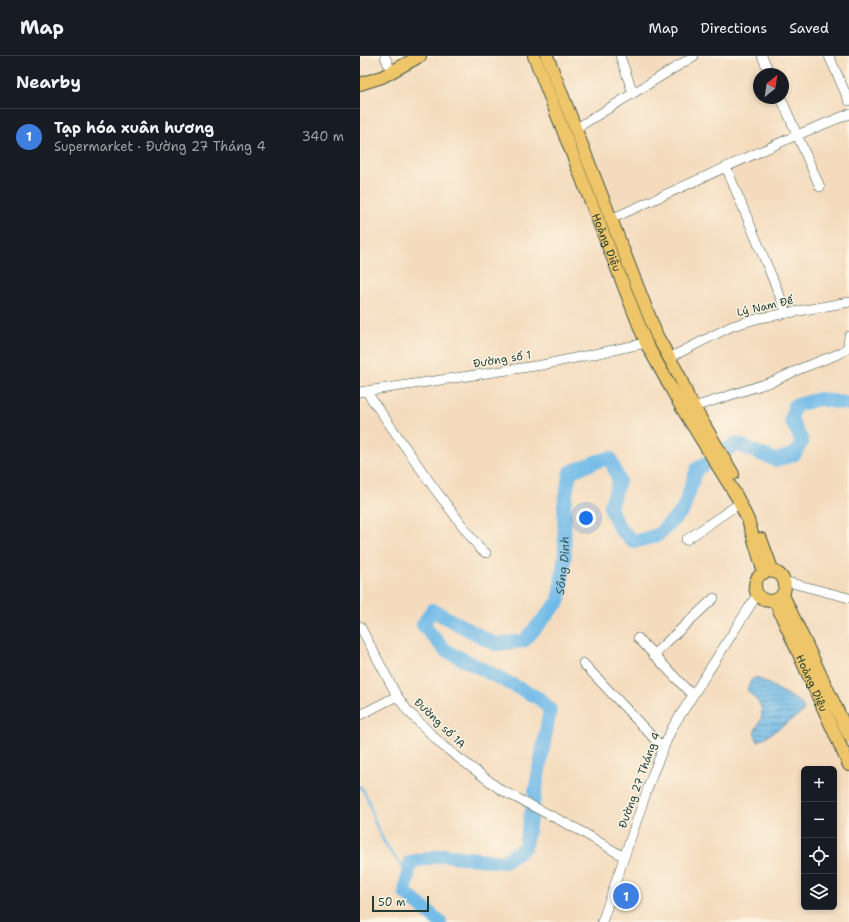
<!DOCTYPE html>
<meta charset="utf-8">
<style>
:root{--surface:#171b24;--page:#242831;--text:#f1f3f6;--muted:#9ea1a6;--line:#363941;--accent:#0f766e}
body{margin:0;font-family:"Shantell Sans",sans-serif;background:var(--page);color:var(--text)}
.controls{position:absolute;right:12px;bottom:12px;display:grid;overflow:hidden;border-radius:6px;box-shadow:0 2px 6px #0003}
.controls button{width:36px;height:36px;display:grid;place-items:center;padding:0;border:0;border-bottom:1px solid var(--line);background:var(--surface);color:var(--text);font:20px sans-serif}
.compass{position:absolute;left:393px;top:12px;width:36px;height:36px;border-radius:50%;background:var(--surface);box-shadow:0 2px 6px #0003;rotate:30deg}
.scale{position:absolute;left:12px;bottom:10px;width:57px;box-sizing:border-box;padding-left:4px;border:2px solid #1f3d34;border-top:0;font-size:11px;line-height:14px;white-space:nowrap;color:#1f3d34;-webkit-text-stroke:3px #fcf5e5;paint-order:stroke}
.you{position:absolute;left:226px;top:462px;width:14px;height:14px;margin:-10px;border:3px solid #fff;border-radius:50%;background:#1a73e8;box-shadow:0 0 0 6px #1a73e833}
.badge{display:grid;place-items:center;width:26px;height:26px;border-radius:50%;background:var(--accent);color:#fff;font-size:13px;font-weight:700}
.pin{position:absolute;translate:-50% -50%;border:2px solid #fff;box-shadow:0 1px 4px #0006}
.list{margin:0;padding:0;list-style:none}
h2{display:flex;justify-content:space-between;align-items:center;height:52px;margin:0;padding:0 16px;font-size:17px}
h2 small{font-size:13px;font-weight:400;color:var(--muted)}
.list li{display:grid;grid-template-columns:26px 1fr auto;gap:12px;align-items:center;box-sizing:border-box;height:56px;padding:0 16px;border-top:1px solid var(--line)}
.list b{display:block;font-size:15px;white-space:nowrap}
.list p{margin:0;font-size:13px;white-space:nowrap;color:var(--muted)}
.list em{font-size:13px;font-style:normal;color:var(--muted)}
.icon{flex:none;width:22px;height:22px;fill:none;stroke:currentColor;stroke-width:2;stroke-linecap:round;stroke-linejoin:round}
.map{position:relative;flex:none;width:489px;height:866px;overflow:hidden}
header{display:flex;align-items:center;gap:24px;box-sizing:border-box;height:56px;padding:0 20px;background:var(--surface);border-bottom:1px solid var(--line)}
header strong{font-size:19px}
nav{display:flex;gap:22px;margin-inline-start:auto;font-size:14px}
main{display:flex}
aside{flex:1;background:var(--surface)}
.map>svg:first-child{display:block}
</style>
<header>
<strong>Map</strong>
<nav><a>Map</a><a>Directions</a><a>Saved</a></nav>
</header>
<main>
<aside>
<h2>Nearby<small></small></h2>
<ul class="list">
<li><span class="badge" style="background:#3f7fe0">1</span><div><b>Tạp hóa xuân hương</b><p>Supermarket · Đường 27 Tháng 4</p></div><em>340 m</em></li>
</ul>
</aside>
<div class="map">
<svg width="489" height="866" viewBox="0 0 489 866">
<defs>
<pattern id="water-rules" width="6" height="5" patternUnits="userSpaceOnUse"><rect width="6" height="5" fill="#70bae8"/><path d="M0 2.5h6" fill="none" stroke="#5b98bd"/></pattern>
</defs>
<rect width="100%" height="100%" fill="#fcf5e5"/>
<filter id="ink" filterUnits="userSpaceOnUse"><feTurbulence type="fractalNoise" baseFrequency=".025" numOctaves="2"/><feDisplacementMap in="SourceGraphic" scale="8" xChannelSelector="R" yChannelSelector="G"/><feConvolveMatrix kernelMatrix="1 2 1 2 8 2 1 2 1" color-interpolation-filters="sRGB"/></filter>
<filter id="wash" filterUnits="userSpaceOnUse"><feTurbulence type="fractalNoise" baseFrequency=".012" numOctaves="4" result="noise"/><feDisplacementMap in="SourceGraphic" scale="16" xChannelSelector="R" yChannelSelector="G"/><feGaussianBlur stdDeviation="0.9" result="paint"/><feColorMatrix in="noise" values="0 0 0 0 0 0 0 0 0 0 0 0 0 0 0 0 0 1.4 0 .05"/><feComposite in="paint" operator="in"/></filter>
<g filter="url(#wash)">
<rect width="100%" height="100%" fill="#f4dbbd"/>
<path fill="url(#water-rules)" stroke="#487c8e" d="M397,621L440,646L444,652L442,657L398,686L394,676C408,654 402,650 387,634L391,624Z"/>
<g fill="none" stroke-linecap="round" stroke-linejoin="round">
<path stroke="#70bae8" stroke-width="2.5" d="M0,730C9,741 10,752 14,764C22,785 32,802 49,816"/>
<path stroke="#70bae8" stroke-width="14" id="s1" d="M80,866L45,837L50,806L84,799L143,806L165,791L190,654L180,643L85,594L63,569L72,554L135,588L164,585L199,545L205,499L204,450L210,416L235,406L250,402L259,425L250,451L259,472L274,486L298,479L323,454L337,413L376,388L416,404L435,398L442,385L431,364L434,350L459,343L489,348"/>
</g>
</g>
<g filter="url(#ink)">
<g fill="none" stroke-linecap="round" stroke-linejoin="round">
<defs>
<g id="minor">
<polyline points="25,0 31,16"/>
<polyline points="260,0 273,37"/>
<polyline points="402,0 410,18"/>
<polyline points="469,0 489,45"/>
<polyline points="421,42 460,131"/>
<polyline points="215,73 334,0"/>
<polyline points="366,111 427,257"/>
<polyline points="251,163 437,79 489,58"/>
<polyline points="309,302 372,270 400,262 489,246"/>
<polyline points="6,335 74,432 120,493 126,497"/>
<polyline points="0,336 182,309 286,287"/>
<polyline points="334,351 414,325 442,312 481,297 488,291 489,280"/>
<polyline points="326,484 380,447"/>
<polyline points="424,525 489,542"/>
<polyline points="0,570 37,640 48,655 83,690 141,734 219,774 264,801"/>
<polyline points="278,582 332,639"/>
<polyline points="293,599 354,542"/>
<polyline points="223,607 303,692"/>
<polyline points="0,659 37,640"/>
<polyline points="242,866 293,717 312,672 397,539"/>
</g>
<g id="major">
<path id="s2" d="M174,0L286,287L322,352L377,441L388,464L404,517"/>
<polyline points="187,0 297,280 319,319 328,341 373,418"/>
<polyline points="0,28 22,21 60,0"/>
<polyline points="401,483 413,516"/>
<circle cx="410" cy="530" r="15"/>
<polyline points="423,539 489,679"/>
<path id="s3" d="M415,545L489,709"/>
</g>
</defs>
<use href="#minor" stroke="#3f5549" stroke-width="10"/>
<use href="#major" stroke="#3f5549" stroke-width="14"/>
<use href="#minor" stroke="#fff" stroke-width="9"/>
<use href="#major" stroke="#eec569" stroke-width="12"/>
</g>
</g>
<g text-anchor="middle" stroke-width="3" stroke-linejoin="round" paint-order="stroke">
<g font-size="11" fill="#1f3d34" stroke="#fcf5e5">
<text dy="4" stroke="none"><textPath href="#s2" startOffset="200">Hoàng Diệu</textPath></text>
<text transform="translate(405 250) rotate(-13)" y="4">Lý Nam Đế</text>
<text transform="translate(142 303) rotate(-9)" y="4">Đường số 1</text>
<text dy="4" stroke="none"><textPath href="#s3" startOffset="90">Hoàng Diệu</textPath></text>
<text transform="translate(80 667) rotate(44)" y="4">Đường số 1A</text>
<text transform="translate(279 724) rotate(-70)" y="4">Đường 27 Tháng 4</text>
</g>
<g font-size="12" font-style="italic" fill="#335c61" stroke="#fcf5e5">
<text dy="4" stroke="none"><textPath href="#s1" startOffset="699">Sông Dinh</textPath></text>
</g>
</g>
</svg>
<div class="controls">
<button>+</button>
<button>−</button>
<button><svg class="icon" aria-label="locate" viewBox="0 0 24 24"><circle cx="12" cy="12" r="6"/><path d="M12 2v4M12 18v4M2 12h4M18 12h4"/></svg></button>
<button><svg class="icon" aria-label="layers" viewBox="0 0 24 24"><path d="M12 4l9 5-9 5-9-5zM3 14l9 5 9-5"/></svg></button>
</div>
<svg class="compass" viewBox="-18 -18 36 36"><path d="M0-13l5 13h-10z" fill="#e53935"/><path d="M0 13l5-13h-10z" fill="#9ea1a6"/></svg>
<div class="scale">50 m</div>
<div class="you"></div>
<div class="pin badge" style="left:266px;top:840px;background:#3f7fe0">1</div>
</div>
</main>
